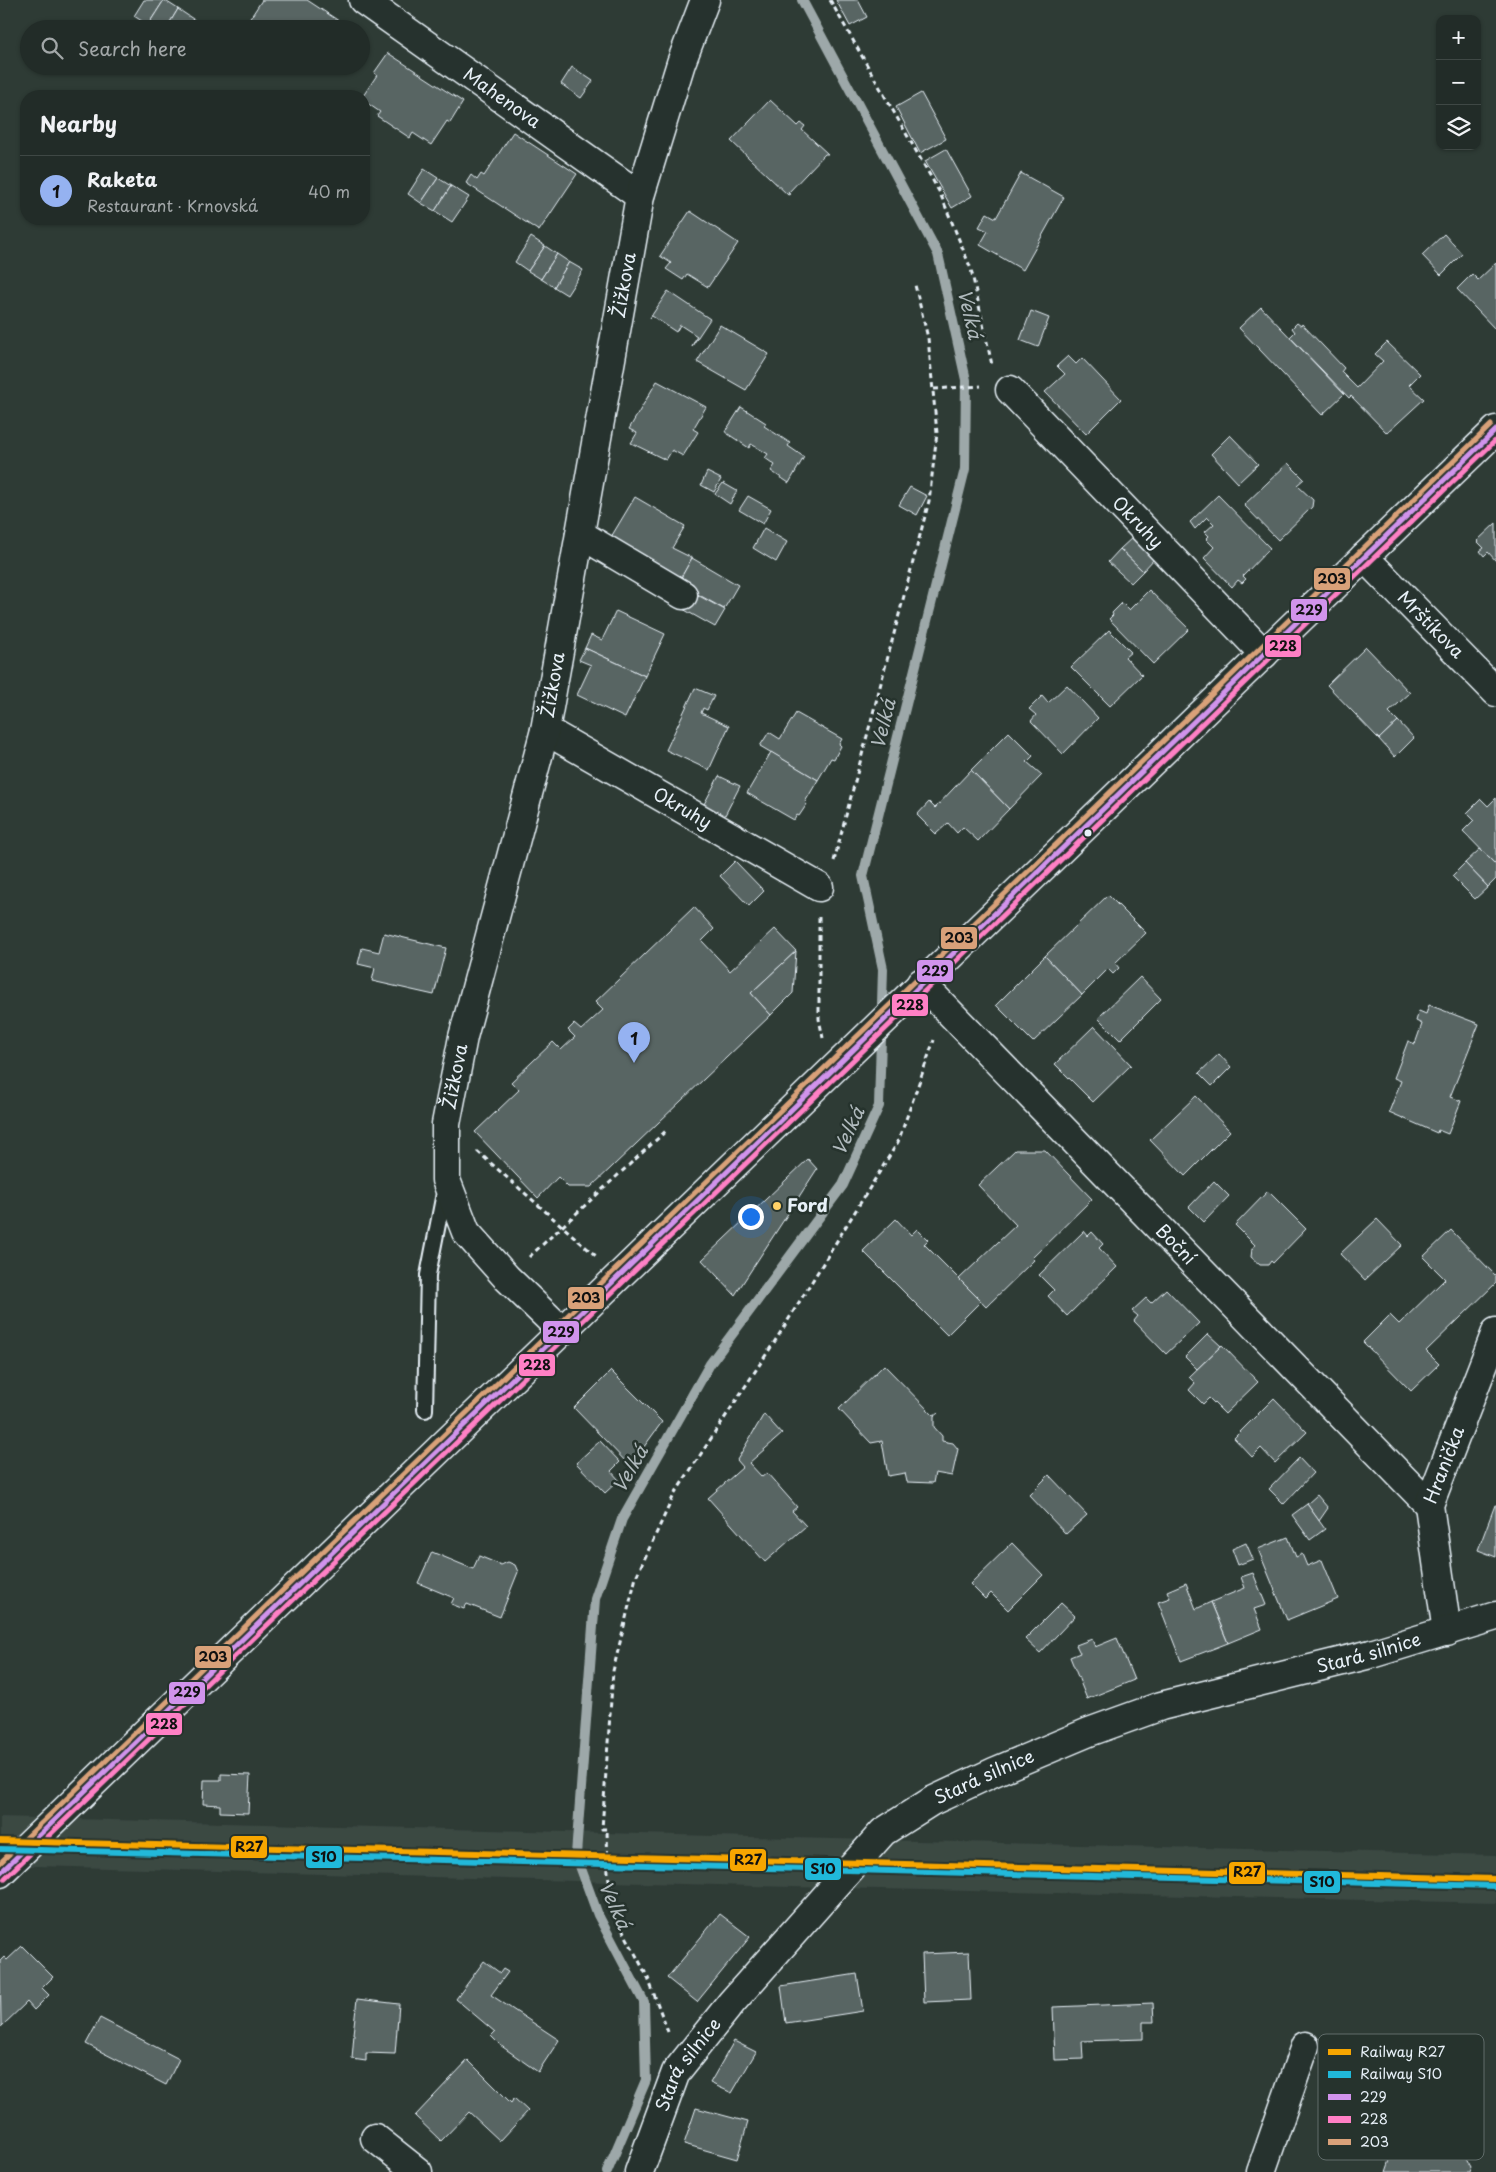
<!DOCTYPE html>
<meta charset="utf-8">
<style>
:root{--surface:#222c28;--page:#2a3430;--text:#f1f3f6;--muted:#a2a7a8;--line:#3f4845;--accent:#95b2f1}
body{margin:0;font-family:"Playpen Sans",sans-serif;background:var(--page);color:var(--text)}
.controls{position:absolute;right:15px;top:15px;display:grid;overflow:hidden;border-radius:10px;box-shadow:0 1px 4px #0004}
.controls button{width:45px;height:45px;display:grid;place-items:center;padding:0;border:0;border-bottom:1px solid var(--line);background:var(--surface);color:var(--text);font:25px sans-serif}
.you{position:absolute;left:750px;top:1216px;width:18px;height:18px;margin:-12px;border:4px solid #fff;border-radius:50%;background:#1a73e8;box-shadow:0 0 0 8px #1a73e833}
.badge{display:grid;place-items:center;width:32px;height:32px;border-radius:50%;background:var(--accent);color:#111;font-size:16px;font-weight:700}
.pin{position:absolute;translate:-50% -41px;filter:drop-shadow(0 1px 2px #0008)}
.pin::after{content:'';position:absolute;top:26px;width:18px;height:15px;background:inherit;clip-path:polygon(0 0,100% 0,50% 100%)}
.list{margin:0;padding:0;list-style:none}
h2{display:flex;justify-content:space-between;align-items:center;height:65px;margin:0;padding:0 20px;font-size:21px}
h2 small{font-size:16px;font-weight:400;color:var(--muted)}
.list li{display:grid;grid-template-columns:32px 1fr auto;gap:15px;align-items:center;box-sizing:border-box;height:70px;padding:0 20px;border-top:1px solid var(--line)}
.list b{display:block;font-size:19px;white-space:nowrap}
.list p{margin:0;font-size:16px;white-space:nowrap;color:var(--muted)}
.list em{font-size:16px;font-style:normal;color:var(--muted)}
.icon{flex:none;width:28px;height:28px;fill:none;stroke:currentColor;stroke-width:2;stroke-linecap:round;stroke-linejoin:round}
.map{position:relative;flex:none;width:1496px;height:2172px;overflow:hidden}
.search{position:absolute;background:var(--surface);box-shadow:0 1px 4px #0004;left:20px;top:20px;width:350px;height:55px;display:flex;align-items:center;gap:12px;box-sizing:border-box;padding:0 18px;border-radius:28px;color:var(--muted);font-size:19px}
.panel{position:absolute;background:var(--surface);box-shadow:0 1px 4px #0004;left:20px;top:90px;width:350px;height:135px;border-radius:20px}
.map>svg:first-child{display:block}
</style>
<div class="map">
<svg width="1496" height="2172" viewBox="0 0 1496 2172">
<rect width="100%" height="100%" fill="#2e3b35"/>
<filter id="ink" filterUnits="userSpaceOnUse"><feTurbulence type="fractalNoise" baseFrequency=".02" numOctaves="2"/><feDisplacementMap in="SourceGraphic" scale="10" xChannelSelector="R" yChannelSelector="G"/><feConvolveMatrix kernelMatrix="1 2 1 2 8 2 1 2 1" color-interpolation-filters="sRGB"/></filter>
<g filter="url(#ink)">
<polygon fill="#3b4843" points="0,1817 792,1838 1496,1855 1496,1903 791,1887 0,1865"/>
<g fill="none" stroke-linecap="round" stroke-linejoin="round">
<polyline stroke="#9da8a9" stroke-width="10" points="607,2172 646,2080 644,2002 598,1915 576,1855 595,1599 622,1519 710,1364 843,1185 879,1106 883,969 863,876 965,469 966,380 938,254 802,0"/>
</g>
<g fill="#596563" stroke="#e8f1f8">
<polygon points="144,0 164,0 148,25 134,16"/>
<polygon points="164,0 178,9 166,29 154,29 148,25"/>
<polygon points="262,0 307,0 348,27 346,29 262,29 249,20"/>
<polygon points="836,0 858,0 867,17 850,26"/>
<polygon points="178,9 193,19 187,29 166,29"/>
<polygon points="193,19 206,28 205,29 187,29"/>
<polygon points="388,53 463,102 450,123 447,121 431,145 413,133 410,138 377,116 380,112 364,101 363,96 377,75 374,73"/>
<polygon points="572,67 593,81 581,98 561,84"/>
<polygon points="921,93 946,139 920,153 896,107"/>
<polygon points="770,100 798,126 801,123 805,126 802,130 828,154 825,154 788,193 790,194 788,195 731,141"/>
<polygon points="513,132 577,174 539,231 466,183 471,175 477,180 481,174 484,176"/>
<polygon points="946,149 972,196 952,208 925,161"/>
<polygon points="424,169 438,178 421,203 408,194"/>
<polygon points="1021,173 1064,197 1023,270 980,245 988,231 979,227 987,213 996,218"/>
<polygon points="438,178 451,186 435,211 421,203"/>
<polygon points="451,186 469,197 452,222 435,211"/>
<polygon points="690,211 738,243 708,287 687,274 683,280 666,269 671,263 660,256"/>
<polygon points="1444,234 1462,254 1441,275 1422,255"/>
<polygon points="531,237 545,246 528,271 515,262"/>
<polygon points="545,246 557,254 541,279 528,271"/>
<polygon points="557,254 569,262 554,287 541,279"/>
<polygon points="569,262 583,270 567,295 554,287"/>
<polygon points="1496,263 1496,328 1495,329 1457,289 1472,274 1478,280"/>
<polygon points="668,291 710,319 692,346 697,336 680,325 676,332 652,316 650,318"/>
<polygon points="1261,307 1344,394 1322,415 1239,328"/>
<polygon points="1031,311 1049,318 1038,347 1020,340"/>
<polygon points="1297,323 1301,326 1302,324 1344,368 1341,372 1357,388 1383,361 1375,354 1387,342 1420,374 1409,385 1424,399 1387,433 1351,396 1349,398 1290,337 1295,332 1292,328"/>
<polygon points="720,325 769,354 746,390 697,362"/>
<polygon points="1068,356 1076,364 1082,358 1121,399 1086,434 1045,392 1065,374 1057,366"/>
<polygon points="657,381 706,407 693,429 698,432 683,456 672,450 666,460 631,443 637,433 629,429"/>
<polygon points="741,407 766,423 764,426 790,443 788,446 804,457 789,483 771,471 775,465 765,458 768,454 751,444 749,448 725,432"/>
<polygon points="1230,435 1258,464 1238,483 1211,454"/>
<polygon points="1288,463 1304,479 1297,485 1313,500 1312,507 1278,540 1244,505"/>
<polygon points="707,472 721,479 714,492 701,485"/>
<polygon points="723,483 737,491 730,504 715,494"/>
<polygon points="910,487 927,496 917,515 899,505"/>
<polygon points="1218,495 1270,548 1243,576 1246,579 1242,583 1238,580 1232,587 1204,558 1214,547 1206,539 1209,536 1205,532 1214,524 1207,517 1195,529 1190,522"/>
<polygon points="748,496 771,509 763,524 739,510"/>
<polygon points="635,497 685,526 672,548 692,558 678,583 608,542"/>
<polygon points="1496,523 1496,561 1488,552 1484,556 1480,551 1484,548 1477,541"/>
<polygon points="764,528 787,542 776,562 753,548"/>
<polygon points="1133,537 1155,558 1143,571 1120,549"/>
<polygon points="1120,549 1143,571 1131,583 1108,562"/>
<polygon points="692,558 738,585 724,609 678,583"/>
<polygon points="1149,590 1189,629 1153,664 1109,619 1113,615 1112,613 1122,603 1129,610"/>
<polygon points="692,592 725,610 715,627 681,608"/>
<polygon points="616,611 665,634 645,676 585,648 591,635 602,640"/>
<polygon points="1109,630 1131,652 1125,657 1142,675 1110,706 1071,667"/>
<polygon points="1366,647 1410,693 1389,712 1398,721 1379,739 1327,685"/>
<polygon points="585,648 645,676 625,718 577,695 591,665 579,660"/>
<polygon points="1067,685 1098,718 1063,754 1031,721 1036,715 1029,709 1042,696 1048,703"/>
<polygon points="695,688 714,696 707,710 703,708 701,713 729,726 709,770 666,750"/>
<polygon points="796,713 842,739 839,744 841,746 834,759 831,758 818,780 760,746 769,732 780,739"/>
<polygon points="1398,721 1414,738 1395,757 1379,739"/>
<polygon points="1009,732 1033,756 1027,762 1042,775 1009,809 971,770"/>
<polygon points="771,752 818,780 805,802 807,804 799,816 797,815 794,820 747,793"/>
<polygon points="971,770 1009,809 978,841 963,827 957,833 948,823 936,834 917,815 929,802 935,808"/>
<polygon points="719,776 740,786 724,817 703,806"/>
<polygon points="1496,798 1496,865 1463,831 1474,820 1467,813 1481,799 1488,806"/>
<polygon points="1480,849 1496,865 1496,879 1488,887 1465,863"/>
<polygon points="735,861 764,891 749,906 720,876"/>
<polygon points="1465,863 1488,887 1475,899 1452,876"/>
<polygon points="1108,895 1146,933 1115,963 1119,968 1113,974 1108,969 1082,995 1045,956"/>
<polygon points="694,907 714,929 702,941 730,971 775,929 796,951 751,993 771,1015 591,1187 568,1187 558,1177 538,1198 475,1132 519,1090 511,1082 553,1042 561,1050 575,1037 568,1030 574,1024 581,1030 603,1010 595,1002"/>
<polygon points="384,933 446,948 434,995 372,981 375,968 358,964 362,948 379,952"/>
<polygon points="796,951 793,993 771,1015 751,993"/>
<polygon points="1045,956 1082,995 1033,1042 996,1005"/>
<polygon points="1140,977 1161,999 1120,1040 1098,1018"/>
<polygon points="1429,1005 1479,1024 1450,1097 1461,1101 1448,1134 1438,1130 1437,1133 1389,1112 1401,1081 1394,1078 1408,1041 1415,1044 1422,1024 1416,1021 1419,1011 1426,1014"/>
<polygon points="1094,1026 1131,1065 1093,1102 1055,1064"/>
<polygon points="1219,1054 1231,1067 1212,1086 1199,1073"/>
<polygon points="1196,1096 1230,1131 1185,1176 1150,1140"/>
<polygon points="1015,1150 1045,1150 1092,1199 1032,1258 1034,1260 986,1307 959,1279 1016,1225 978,1185"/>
<polygon points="808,1159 817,1169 735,1295 702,1260"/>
<polygon points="1214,1181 1229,1196 1204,1222 1189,1207"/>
<polygon points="1268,1191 1306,1229 1273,1263 1271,1261 1268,1265 1260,1265 1251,1257 1252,1249 1255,1245 1235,1225"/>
<polygon points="896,1219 911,1235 917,1229 928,1240 924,1244 981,1301 947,1335 863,1251"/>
<polygon points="1377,1219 1402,1245 1365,1280 1340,1254"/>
<polygon points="1451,1230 1496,1276 1496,1283 1426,1351 1439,1364 1411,1391 1363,1342 1390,1315 1399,1324 1445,1279 1423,1257"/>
<polygon points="1084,1231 1088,1236 1092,1232 1103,1244 1099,1248 1117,1267 1067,1316 1048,1296 1054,1290 1039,1275"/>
<polygon points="1166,1289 1199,1323 1166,1354 1134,1321 1138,1316 1132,1311 1146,1298 1151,1303"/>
<polygon points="1208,1334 1221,1346 1197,1369 1185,1357"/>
<polygon points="1222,1345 1258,1382 1225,1414 1209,1398 1203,1404 1189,1390 1195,1383 1189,1377"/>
<polygon points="884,1365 933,1415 938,1413 934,1416 934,1427 942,1436 942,1441 953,1443 958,1449 952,1476 935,1473 933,1483 907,1482 905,1473 888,1476 882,1441 871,1443 839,1409"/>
<polygon points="611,1371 662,1422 630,1466 574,1408"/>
<polygon points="1274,1398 1307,1432 1275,1463 1261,1448 1252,1457 1234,1438"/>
<polygon points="764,1414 782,1434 749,1463 762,1477 767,1473 797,1507 792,1511 806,1526 765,1562 708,1498 743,1467 737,1460"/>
<polygon points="600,1441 620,1462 611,1471 619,1480 605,1493 576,1463"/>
<polygon points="1299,1458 1313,1473 1284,1504 1269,1489"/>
<polygon points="1049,1475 1087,1515 1066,1534 1029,1495"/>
<polygon points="1317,1495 1328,1508 1319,1521 1307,1504"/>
<polygon points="1307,1504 1325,1529 1310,1540 1292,1515"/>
<polygon points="1495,1505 1496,1505 1496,1557 1478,1550"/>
<polygon points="1288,1537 1296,1557 1302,1554 1307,1566 1322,1560 1338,1599 1287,1620 1258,1549"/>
<polygon points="1012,1543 1043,1575 1008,1610 991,1593 985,1599 970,1584"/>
<polygon points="1246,1543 1253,1559 1238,1565 1232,1549"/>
<polygon points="432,1552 473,1569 479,1556 501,1565 508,1562 515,1565 518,1572 500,1617 467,1604 464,1609 451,1604 454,1598 418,1583"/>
<polygon points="1253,1573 1266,1605 1254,1609 1262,1629 1228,1643 1211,1602 1245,1588 1241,1577"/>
<polygon points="1186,1583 1196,1609 1211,1602 1228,1643 1181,1661 1158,1602 1170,1598 1167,1591"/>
<polygon points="1061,1603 1075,1616 1040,1653 1025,1639"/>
<polygon points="1117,1638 1134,1680 1087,1699 1070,1657 1080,1653 1076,1645 1092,1639 1095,1647"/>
<polygon points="221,1774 250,1775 248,1813 220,1812 220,1805 203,1804 204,1780 221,1780"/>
<polygon points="720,1914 750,1937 697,2002 667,1978"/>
<polygon points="22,1946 53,1977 42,1988 49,1995 34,2010 27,2002 1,2027 0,1961 4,1957 7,1960"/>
<polygon points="969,1952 971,2000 924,2002 922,1954"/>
<polygon points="484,1961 500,1973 503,1969 508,1972 491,1995 559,2040 538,2072 500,2045 491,2036 495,2032 456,1999"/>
<polygon points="857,1974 863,2011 786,2023 781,1986"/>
<polygon points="357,1999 399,2004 395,2054 366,2053 366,2061 352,2059 354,2034 353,2034"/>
<polygon points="1153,2003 1154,2022 1143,2022 1143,2039 1082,2041 1083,2059 1055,2060 1053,2007"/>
<polygon points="100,2018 179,2059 166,2085 86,2044"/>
<polygon points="734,2041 756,2052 732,2093 710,2083"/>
<polygon points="468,2060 511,2103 514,2098 528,2111 500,2141 469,2112 441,2141 415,2116"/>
<polygon points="696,2108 748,2122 737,2159 684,2144"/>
<polygon points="1407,2110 1452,2125 1447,2141 1462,2147 1458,2155 1466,2158 1471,2167 1469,2172 1386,2172"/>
</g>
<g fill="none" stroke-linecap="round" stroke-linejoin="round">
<defs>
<polyline id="service" points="425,1410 428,1275 445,1188"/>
<g id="minor">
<path id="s1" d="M363,0L640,196"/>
<path id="s2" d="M1010,390L1264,654"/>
<polyline points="580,534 683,595"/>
<path id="s3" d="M1364,557L1496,692"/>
<path id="s4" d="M545,730L819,887"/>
<path id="s5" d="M921,983L1429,1505"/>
<path id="s6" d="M562,1331L507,1278L466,1232L446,1180V1124L463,1037L545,730L640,196L681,63L705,0"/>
<path id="s7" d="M1447,1632L1429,1505L1496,1332"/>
<polyline points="375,2138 418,2172"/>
<path id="s8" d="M639,2172L676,2072L732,2002L883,1832L932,1801L994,1772L1089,1732L1161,1706L1371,1654L1496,1616"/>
<polyline points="1261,2172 1305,2046"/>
</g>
<polyline id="primary" points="0,1873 1496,430"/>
</defs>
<use href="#service" stroke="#e8f1f8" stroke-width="18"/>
<use href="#minor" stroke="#e8f1f8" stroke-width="31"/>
<use href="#primary" stroke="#e8f1f8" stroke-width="31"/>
<g stroke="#e8f1f8" stroke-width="3" stroke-dasharray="5 4" stroke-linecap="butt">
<polyline points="830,0 940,193 971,269 992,365"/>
<polyline points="934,389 981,386"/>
<polyline points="834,861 929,501 937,433 928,338 915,285"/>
<polyline points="819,917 819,1019 823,1038"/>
<polyline points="477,1151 596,1256"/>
<polyline points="529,1257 667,1130"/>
<polyline points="668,2032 648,1978 618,1921 608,1875 607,1829 602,1829 613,1671 636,1577 674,1495 777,1338 898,1142 934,1040"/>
</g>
<use href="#service" stroke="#26332d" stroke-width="14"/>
<use href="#minor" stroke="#26332d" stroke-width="28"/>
<use href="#primary" stroke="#26332d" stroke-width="28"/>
<defs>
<polyline id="bus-1" points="0,1873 1496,430"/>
<polyline id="bus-2" points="5,1878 1496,440"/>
<polyline id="bus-3" points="0,1863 1491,425"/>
</defs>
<use href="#bus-1" stroke="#26332d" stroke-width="9"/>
<use href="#bus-2" stroke="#26332d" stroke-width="9"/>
<use href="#bus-3" stroke="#26332d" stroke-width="9"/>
<use href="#bus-1" stroke="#d193ec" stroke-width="5"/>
<use href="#bus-2" stroke="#ff80c5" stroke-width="5"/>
<use href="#bus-3" stroke="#d9a179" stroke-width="5"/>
<defs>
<polyline id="rail-1" points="0,1841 1496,1879"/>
<polyline id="rail-2" points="0,1849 1496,1886"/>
</defs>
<use href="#rail-1" stroke="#26332d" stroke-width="10"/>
<use href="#rail-2" stroke="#26332d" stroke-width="10"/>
<use href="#rail-1" stroke="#f7a600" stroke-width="6"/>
<use href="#rail-2" stroke="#20b9da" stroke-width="6"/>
</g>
</g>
<circle fill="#e8f1f8" stroke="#26332d" stroke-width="2" cx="1088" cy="833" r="4.5"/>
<circle fill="#ffd166" stroke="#26332d" stroke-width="2" cx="777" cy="1206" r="5"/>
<g text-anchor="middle" stroke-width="5" stroke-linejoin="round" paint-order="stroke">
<g font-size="18" fill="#e8f1f8" stroke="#26332d">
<text dy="6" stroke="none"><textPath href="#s1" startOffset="170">Mahenova</textPath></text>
<text dy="6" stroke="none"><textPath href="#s6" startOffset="1108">Žižkova</textPath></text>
<text dy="6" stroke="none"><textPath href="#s2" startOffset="184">Okruhy</textPath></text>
<text dy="6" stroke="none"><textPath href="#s3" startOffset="95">Mrštíkova</textPath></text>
<text dy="6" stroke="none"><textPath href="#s6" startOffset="702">Žižkova</textPath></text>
<text dy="6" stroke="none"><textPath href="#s4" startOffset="158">Okruhy</textPath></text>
<text dy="6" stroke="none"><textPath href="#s6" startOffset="298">Žižkova</textPath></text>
<text dy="6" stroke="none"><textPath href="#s5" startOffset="365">Boční</textPath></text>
<text dy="6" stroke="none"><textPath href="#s7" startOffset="171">Hranička</textPath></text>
<text dy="6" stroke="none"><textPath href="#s8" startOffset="944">Stará silnice</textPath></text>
<text dy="6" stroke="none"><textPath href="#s8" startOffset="539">Stará silnice</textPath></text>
<text dy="6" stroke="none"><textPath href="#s8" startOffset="119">Stará silnice</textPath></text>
</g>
<g font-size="18" font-weight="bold" fill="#e8f1f8" stroke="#26332d" text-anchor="start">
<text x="787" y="1212">Ford</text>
</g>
<g font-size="19" font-style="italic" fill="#b0babd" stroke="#26332d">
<text transform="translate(970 314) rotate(77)" y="7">Velká</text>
<text transform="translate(883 724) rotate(-76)" y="7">Velká</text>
<text transform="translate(848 1131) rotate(-65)" y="7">Velká</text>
<text transform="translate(630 1469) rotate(-60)" y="7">Velká</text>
<text transform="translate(615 1905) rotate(66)" y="7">Velká</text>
</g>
</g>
<rect x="1318" y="2034" width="166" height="126" rx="8" fill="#26332d" stroke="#606c6a" stroke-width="1"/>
<rect x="1328" y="2049" width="23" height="6" fill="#f7a600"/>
<rect x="1328" y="2071" width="23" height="7" fill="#20b9da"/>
<rect x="1328" y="2094" width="23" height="6" fill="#d193ec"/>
<rect x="1328" y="2116" width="23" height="7" fill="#ff80c5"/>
<rect x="1328" y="2139" width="23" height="6" fill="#d9a179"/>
<g font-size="14" fill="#e8f1f8">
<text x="1360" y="2057">Railway R27</text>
<text x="1360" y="2079">Railway S10</text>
<text x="1360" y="2102">229</text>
<text x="1360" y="2124">228</text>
<text x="1360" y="2147">203</text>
</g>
<g stroke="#26332d" stroke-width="2">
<rect x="1313" y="567" width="38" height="24" rx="5" fill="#d9a179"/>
<rect x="1290" y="598" width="38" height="24" rx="5" fill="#d193ec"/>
<rect x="1264" y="634" width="38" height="24" rx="5" fill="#ff80c5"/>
<rect x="940" y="926" width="38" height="24" rx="5" fill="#d9a179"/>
<rect x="916" y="959" width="38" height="24" rx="5" fill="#d193ec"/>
<rect x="891" y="993" width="38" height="24" rx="5" fill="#ff80c5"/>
<rect x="567" y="1286" width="38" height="24" rx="5" fill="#d9a179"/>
<rect x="542" y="1320" width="38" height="24" rx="5" fill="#d193ec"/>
<rect x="518" y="1353" width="38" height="24" rx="5" fill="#ff80c5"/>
<rect x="194" y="1645" width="38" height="24" rx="5" fill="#d9a179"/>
<rect x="168" y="1681" width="38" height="24" rx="5" fill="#d193ec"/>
<rect x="145" y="1712" width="38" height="24" rx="5" fill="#ff80c5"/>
<rect x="230" y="1835" width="38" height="24" rx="5" fill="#f7a600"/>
<rect x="305" y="1845" width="38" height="24" rx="5" fill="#20b9da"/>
<rect x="729" y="1848" width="38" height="24" rx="5" fill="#f7a600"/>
<rect x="804" y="1857" width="38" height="24" rx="5" fill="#20b9da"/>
<rect x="1228" y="1861" width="38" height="24" rx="5" fill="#f7a600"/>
<rect x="1303" y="1870" width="38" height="24" rx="5" fill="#20b9da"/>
</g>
<g font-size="14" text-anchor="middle" font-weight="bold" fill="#111">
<text x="1332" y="584">203</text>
<text x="1309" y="615">229</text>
<text x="1283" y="651">228</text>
<text x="959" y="943">203</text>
<text x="935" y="976">229</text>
<text x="910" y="1010">228</text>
<text x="586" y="1303">203</text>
<text x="561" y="1337">229</text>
<text x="537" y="1370">228</text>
<text x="213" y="1662">203</text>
<text x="187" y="1697">229</text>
<text x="164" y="1729">228</text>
<text x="249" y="1852">R27</text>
<text x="324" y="1862">S10</text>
<text x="748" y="1865">R27</text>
<text x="823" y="1874">S10</text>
<text x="1247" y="1877">R27</text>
<text x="1322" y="1887">S10</text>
</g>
</svg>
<div class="controls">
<button>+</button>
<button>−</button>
<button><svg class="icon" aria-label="layers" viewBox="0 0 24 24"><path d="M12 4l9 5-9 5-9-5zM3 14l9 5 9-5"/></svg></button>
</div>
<div class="you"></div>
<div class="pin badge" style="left:634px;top:1063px">1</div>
<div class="search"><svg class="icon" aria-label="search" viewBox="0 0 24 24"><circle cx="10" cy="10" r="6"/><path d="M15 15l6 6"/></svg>Search here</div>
<section class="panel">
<h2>Nearby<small></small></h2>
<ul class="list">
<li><span class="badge">1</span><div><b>Raketa</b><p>Restaurant · Krnovská</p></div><em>40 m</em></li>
</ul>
</section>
</div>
